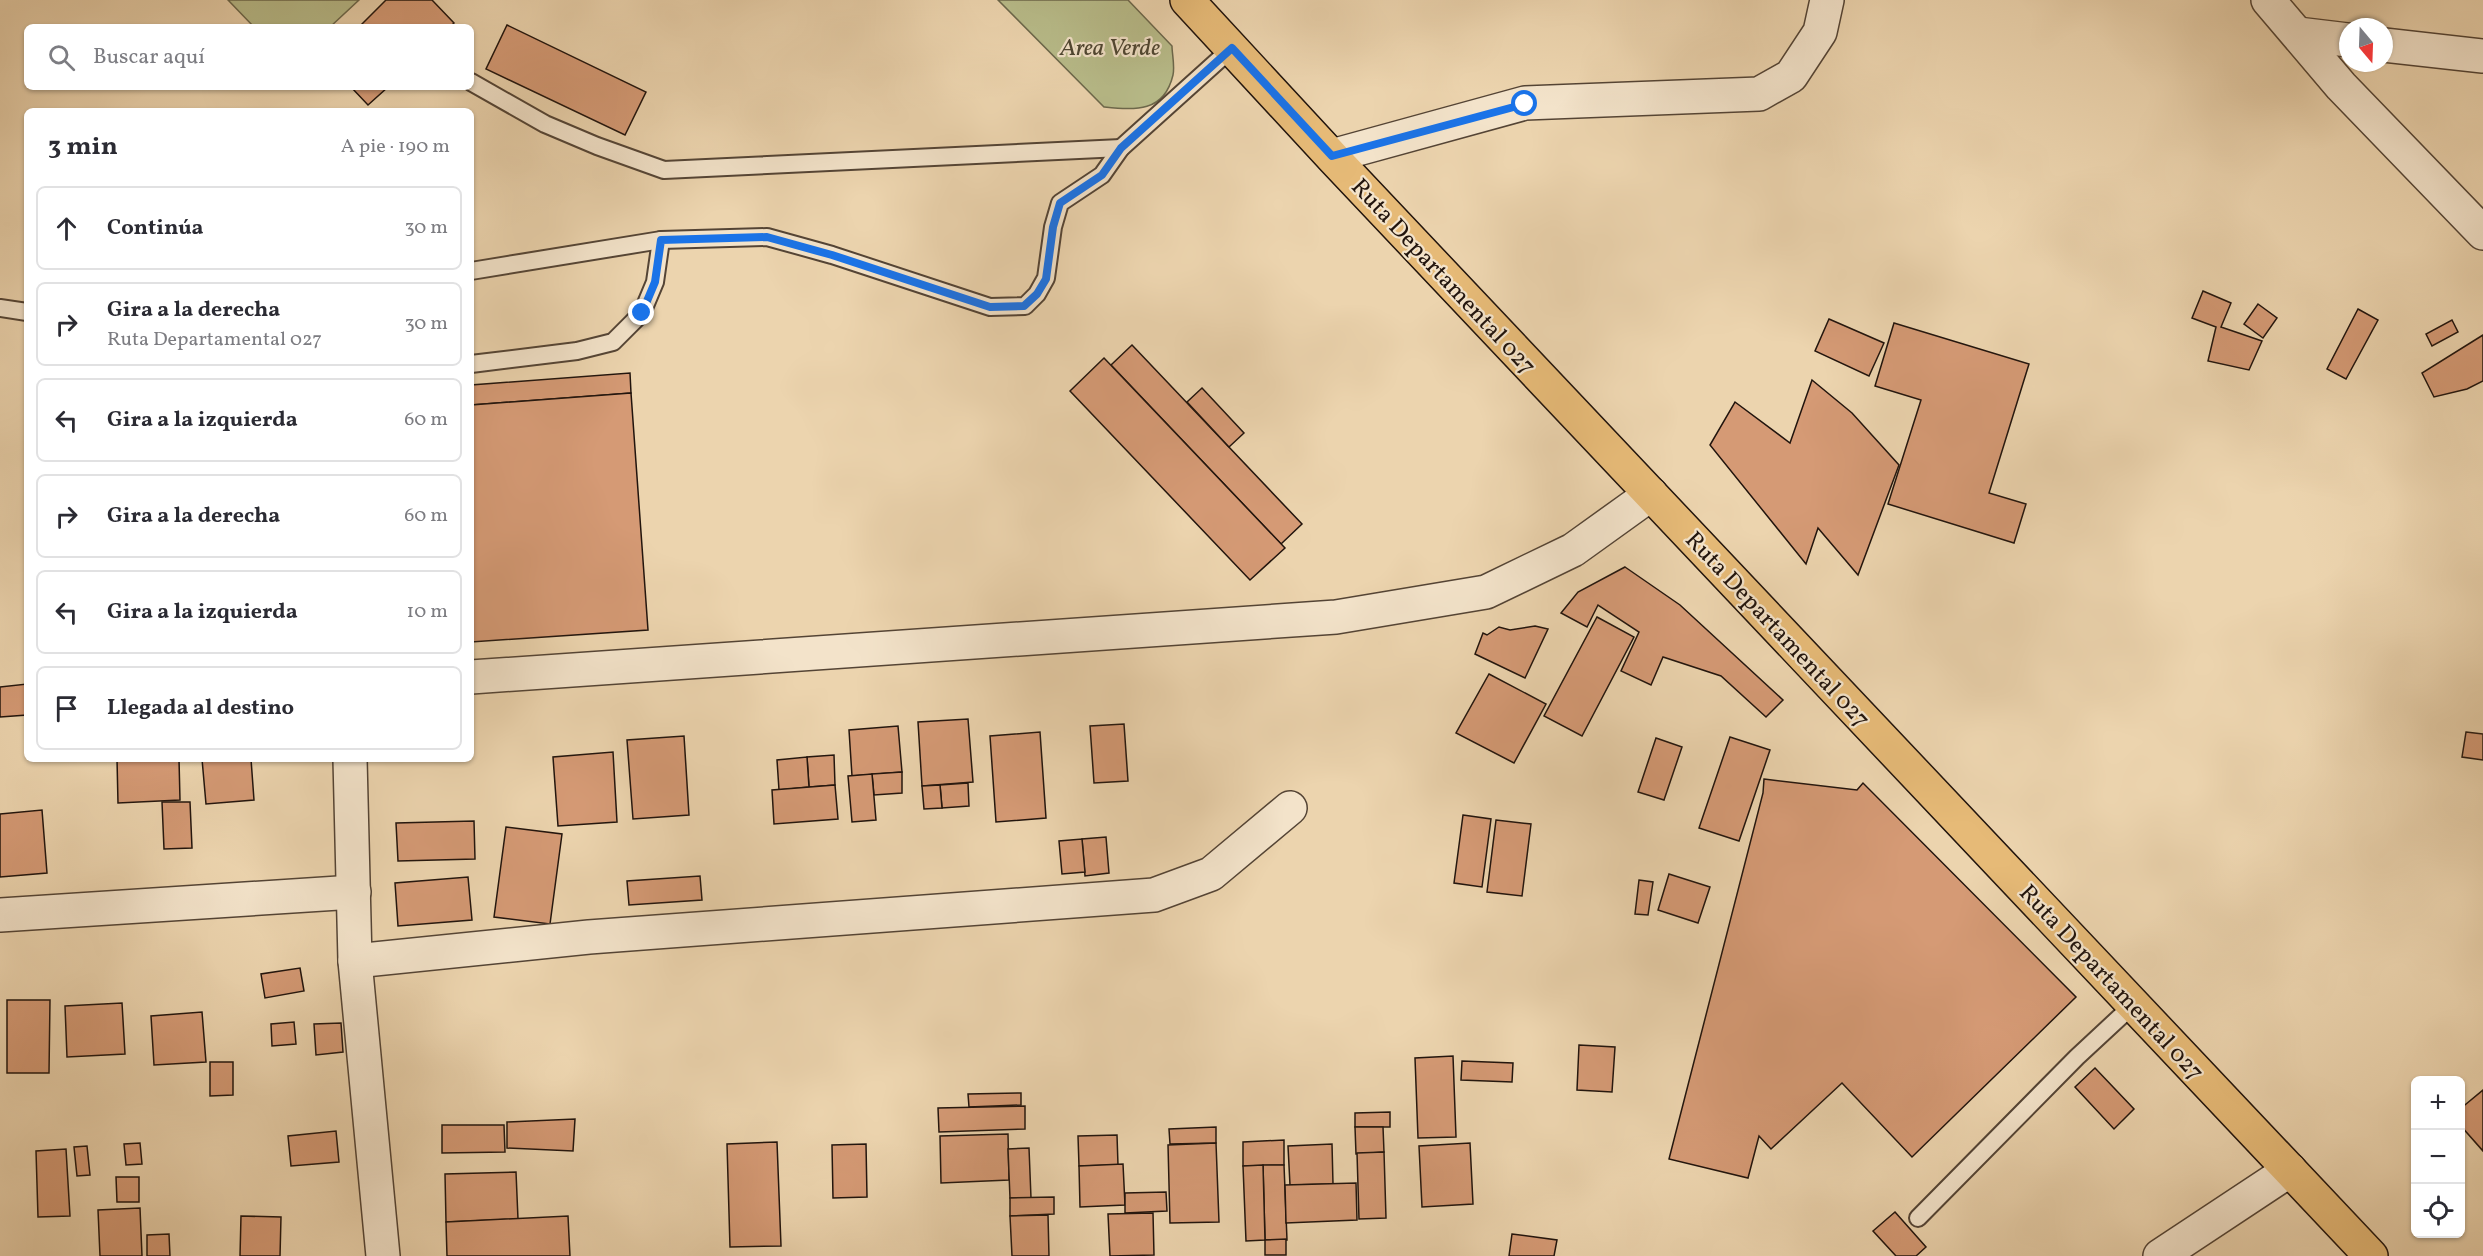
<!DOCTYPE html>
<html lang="es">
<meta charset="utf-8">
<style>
:root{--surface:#fff;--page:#f2f2f3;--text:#2b2b33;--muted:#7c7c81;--line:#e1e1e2}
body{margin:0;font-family:Vollkorn,serif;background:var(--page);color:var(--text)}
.controls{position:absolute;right:18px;bottom:18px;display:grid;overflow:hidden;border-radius:9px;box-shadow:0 2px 4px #0004}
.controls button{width:54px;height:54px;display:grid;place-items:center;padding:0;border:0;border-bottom:2px solid var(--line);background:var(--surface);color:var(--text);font:30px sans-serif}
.compass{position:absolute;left:2339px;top:18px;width:54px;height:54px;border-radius:50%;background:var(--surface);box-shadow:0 2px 4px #0004;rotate:161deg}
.stop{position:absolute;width:18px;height:18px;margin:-14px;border:4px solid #1a73e8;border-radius:50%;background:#fff}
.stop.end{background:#1a73e8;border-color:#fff;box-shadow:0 2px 6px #0008}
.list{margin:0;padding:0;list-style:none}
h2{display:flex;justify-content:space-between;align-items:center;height:78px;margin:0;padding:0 24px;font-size:26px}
h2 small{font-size:20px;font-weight:400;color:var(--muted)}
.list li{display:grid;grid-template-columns:39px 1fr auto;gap:18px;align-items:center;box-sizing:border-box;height:84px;margin:0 12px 12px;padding:0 12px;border:2px solid var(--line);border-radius:9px}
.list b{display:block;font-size:22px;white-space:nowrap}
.list p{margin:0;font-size:20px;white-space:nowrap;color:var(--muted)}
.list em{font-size:20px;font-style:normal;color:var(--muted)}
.icon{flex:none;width:33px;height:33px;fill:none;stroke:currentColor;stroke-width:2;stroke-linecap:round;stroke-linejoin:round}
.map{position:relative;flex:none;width:2483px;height:1256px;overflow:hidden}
.search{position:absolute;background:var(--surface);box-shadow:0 2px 4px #0004;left:24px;top:24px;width:450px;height:66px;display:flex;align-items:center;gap:15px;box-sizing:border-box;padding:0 21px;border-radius:9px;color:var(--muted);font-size:22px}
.panel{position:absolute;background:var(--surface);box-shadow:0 2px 4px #0004;left:24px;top:108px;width:450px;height:654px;border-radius:9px}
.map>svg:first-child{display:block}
</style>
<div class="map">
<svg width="2483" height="1256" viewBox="0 0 2483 1256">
<rect width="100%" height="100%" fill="#ecd4ae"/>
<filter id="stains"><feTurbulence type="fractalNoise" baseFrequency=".00333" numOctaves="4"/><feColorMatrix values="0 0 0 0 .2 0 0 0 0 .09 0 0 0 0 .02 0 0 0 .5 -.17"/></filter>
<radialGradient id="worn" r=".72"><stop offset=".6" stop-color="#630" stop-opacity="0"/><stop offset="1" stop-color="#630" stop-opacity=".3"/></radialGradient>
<g fill="#b8bc8a" stroke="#6c684c" stroke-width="1.5">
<polygon points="228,0 359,0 330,27 254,27"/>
<path d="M998,0H1128L1172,46C1172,54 1175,66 1173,75C1164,113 1135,110 1104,107Z"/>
</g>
<g fill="#d59a75" stroke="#21140d" stroke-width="1.5">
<polygon points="386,0 432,0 454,23 450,27 359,27"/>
<polygon points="507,25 646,92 625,135 486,69"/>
<polygon points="351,87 388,87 368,105"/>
<polygon points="2203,291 2231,303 2221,327 2262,341 2249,370 2208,361 2216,327 2192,318"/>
<polygon points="2258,304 2277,318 2263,338 2244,324"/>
<polygon points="2358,309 2378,320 2346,379 2327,369"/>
<polygon points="1829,319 1884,343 1869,376 1815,351"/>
<polygon points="2452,320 2458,332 2432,346 2426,334"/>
<polygon points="1894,323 2029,364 1989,493 2026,504 2014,543 1888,504 1921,400 1875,386"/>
<polygon points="2483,335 2483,381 2467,389 2434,397 2422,373"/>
<polygon points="1132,345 1302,524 1281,544 1111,365"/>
<polygon points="1104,358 1285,548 1250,580 1070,391"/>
<polygon points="630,373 631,393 471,405 471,385"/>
<polygon points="1812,380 1852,413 1899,465 1858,575 1818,528 1806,564 1710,445 1735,402 1790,443"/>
<polygon points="1202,388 1244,433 1229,447 1187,402"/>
<polygon points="631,393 648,630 471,642 471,405"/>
<polygon points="1625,567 1680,605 1783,700 1766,717 1721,676 1663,657 1651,685 1621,671 1639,632 1598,605 1587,627 1561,613 1578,592"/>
<polygon points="1597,617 1634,637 1582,736 1544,716"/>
<polygon points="1535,626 1548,629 1525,678 1475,654 1483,633 1487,635 1499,627 1510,630"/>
<polygon points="1489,674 1546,704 1514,763 1456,733"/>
<polygon points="27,684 27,715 0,717 0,687"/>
<polygon points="968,719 973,782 922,786 918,722"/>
<polygon points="1124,724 1128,781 1094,783 1090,726"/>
<polygon points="898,726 902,772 852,776 849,730"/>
<polygon points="1040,732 1046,818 996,822 990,736"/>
<polygon points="2466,732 2483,734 2483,760 2462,757"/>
<polygon points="684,736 689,815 633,819 627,740"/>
<polygon points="1730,737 1770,750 1739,841 1699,828"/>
<polygon points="1656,738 1682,747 1664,800 1638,792"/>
<polygon points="613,752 617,822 558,826 553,757"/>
<polygon points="834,755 835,785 809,787 807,757"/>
<polygon points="807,757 809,787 779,790 777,760"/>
<polygon points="117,759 179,759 180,800 118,803"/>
<polygon points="202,759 251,759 254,800 206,804"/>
<polygon points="902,772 902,793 874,795 872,774"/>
<polygon points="872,774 876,820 852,822 848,776"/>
<polygon points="1764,779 1857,790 1863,783 2076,997 1912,1157 1842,1083 1771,1149 1759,1136 1748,1178 1669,1159 1763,793"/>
<polygon points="968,783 969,806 942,808 940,785"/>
<polygon points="835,785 838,819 774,824 772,790"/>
<polygon points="940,785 942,808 924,809 922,786"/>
<polygon points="162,802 190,802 192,848 164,849"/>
<polygon points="42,810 47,873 0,877 0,814"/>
<polygon points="1463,815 1491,819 1482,887 1454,883"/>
<polygon points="1496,820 1531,824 1522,896 1487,892"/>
<polygon points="474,821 475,859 398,861 396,823"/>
<polygon points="506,827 562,834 550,924 494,917"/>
<polygon points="1106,837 1109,873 1085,876 1082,839"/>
<polygon points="1082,839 1085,872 1062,874 1059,841"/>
<polygon points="1669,874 1710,887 1698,923 1658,910"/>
<polygon points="700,876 702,900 629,905 627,881"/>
<polygon points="468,877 472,920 398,926 395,883"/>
<polygon points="1639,880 1653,882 1648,915 1635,914"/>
<polygon points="300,968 304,991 265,998 261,974"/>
<polygon points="7,1000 50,1000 49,1073 7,1073"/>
<polygon points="122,1003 125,1054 67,1057 65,1006"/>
<polygon points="202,1012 206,1062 154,1065 151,1016"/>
<polygon points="294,1022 296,1044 272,1046 271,1024"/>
<polygon points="341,1023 343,1052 316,1055 314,1024"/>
<polygon points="1579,1045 1615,1047 1612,1092 1577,1090"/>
<polygon points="1453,1056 1456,1137 1418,1138 1415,1058"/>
<polygon points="1462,1061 1513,1063 1512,1082 1461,1080"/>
<polygon points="210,1062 233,1062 233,1095 210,1096"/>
<polygon points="2095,1068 2134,1109 2114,1129 2075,1087"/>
<polygon points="2483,1090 2483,1151 2460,1125 2460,1109"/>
<polygon points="1021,1093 1021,1105 969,1107 968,1094"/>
<polygon points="1025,1106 1025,1129 939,1132 938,1108"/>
<polygon points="1390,1112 1390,1127 1355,1127 1355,1113"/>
<polygon points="575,1119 573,1151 507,1148 507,1122"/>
<polygon points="442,1125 504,1125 505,1152 442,1153"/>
<polygon points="1216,1127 1216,1143 1170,1144 1169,1129"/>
<polygon points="1355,1127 1383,1127 1384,1152 1356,1154"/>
<polygon points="336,1131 339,1162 291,1166 288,1136"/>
<polygon points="1008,1134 1009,1180 941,1183 940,1136"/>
<polygon points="1117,1135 1118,1165 1079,1166 1078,1136"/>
<polygon points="1284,1140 1284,1165 1243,1166 1243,1142"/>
<polygon points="777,1142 781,1246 730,1247 727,1144"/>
<polygon points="140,1143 142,1164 126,1165 124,1144"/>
<polygon points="1216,1143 1219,1222 1170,1223 1168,1145"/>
<polygon points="1470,1143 1473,1204 1422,1207 1419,1146"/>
<polygon points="866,1144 867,1197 833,1198 832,1145"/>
<polygon points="1332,1144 1333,1184 1290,1185 1288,1146"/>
<polygon points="87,1146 90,1175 77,1176 74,1147"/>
<polygon points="1029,1148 1031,1198 1010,1198 1008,1149"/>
<polygon points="66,1149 70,1216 38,1217 36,1151"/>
<polygon points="1384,1152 1386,1218 1359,1219 1357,1153"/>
<polygon points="1123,1164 1125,1205 1080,1207 1079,1166"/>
<polygon points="1263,1165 1284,1165 1287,1240 1265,1240"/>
<polygon points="1263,1165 1265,1240 1246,1241 1243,1166"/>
<polygon points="516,1172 518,1219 446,1222 445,1174"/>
<polygon points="116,1177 139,1177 139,1202 117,1202"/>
<polygon points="1356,1183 1357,1220 1286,1223 1285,1185"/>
<polygon points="1166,1192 1167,1211 1125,1213 1125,1193"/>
<polygon points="1054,1197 1054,1214 1010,1216 1010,1198"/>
<polygon points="140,1208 142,1256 100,1256 98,1210"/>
<polygon points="1895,1212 1926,1247 1916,1256 1896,1256 1873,1231"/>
<polygon points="1153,1213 1154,1255 1110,1256 1108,1214"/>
<polygon points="1048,1215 1049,1256 1012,1256 1010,1216"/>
<polygon points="241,1216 281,1217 280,1256 240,1256"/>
<polygon points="568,1216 570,1256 447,1256 446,1222"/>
<polygon points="169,1234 170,1256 147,1256 147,1235"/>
<polygon points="1512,1234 1557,1240 1554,1256 1509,1256"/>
<polygon points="1286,1239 1286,1255 1265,1255 1265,1240"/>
</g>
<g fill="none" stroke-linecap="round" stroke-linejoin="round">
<defs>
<g id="service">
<polyline points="471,82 545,124 597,146 664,170 1121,148"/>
<polyline points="471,271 661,240 767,237 832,255 990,307 1025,306 1037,294 1046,278 1053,227 1060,203 1102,175 1121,148 1232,48"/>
<polyline points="0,308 27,312"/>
<polyline points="471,364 577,351 613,342 642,313 655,282 661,240"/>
<polyline points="1918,1218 2077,1057 2133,1005"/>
</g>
<g id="minor">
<polyline points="2268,0 2341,86 2483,233"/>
<polyline points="2298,34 2348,40"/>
<polyline points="2384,45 2483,56"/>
<polyline points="1332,156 1525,103 1759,94 1791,76 1820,32 1827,0"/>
<polyline points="471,677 1336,617 1486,592 1573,550 1651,494"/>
<polyline points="350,759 355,961 383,1256"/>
<polyline points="0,915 354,892"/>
<polyline points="355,961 589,937 1154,895 1211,874 1290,808"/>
<polyline points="2160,1256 2290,1170"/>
</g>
<polyline id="primary" points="1187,0 1335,160 2371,1256"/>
</defs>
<use href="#service" stroke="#544435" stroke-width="20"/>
<use href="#minor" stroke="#544435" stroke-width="36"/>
<use href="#primary" stroke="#21140d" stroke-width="36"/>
<use href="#service" stroke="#f3e3ca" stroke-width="16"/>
<use href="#minor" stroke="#f3e3ca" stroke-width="33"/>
<use href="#primary" stroke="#e6ba77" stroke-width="33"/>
</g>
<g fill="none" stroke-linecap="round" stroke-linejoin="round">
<polyline stroke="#1a73e8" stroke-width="8" points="642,313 655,282 661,240 767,237 832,255 990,307 1024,306 1037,294 1046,279 1053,227 1060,203 1102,175 1121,148 1232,48 1332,156 1525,104"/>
</g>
<g text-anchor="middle" stroke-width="4.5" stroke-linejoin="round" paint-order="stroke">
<g font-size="24" font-style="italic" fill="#4e4632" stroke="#f3e3ca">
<text x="1110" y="55">Area Verde</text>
</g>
<g font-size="24" fill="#21140d" stroke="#f3e3ca">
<text transform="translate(1444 276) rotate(47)" y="8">Ruta Departamental 027</text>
<text transform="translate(1778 629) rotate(47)" y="8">Ruta Departamental 027</text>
<text transform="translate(2112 982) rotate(47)" y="8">Ruta Departamental 027</text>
</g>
</g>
<rect width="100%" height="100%" filter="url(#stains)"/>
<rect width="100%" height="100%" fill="url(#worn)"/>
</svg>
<div class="controls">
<button>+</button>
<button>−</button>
<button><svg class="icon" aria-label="locate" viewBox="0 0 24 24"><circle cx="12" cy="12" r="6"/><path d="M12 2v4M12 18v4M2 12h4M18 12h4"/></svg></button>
</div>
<svg class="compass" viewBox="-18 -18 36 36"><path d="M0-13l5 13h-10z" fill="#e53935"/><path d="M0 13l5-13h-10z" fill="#7c7c81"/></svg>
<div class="stop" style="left:1525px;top:104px"></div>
<div class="stop end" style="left:642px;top:313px"></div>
<div class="search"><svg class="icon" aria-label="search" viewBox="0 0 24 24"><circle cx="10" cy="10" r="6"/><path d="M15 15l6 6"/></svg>Buscar aquí</div>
<section class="panel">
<h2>3 min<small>A pie · 190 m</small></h2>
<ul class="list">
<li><svg class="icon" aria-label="ahead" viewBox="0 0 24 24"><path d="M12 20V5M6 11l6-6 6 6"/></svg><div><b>Continúa</b></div><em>30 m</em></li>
<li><svg class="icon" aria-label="right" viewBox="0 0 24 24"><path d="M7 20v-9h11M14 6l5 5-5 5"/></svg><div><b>Gira a la derecha</b><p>Ruta Departamental 027</p></div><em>30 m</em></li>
<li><svg class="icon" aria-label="left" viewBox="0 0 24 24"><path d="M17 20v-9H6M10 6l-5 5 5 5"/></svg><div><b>Gira a la izquierda</b></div><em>60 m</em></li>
<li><svg class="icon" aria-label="right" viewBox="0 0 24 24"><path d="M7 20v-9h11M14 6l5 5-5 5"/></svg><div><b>Gira a la derecha</b></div><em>60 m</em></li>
<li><svg class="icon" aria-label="left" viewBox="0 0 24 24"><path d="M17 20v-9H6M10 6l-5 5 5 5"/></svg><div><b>Gira a la izquierda</b></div><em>10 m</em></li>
<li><svg class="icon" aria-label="arrive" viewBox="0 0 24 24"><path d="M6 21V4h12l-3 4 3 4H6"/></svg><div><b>Llegada al destino</b></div></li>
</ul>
</section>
</div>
